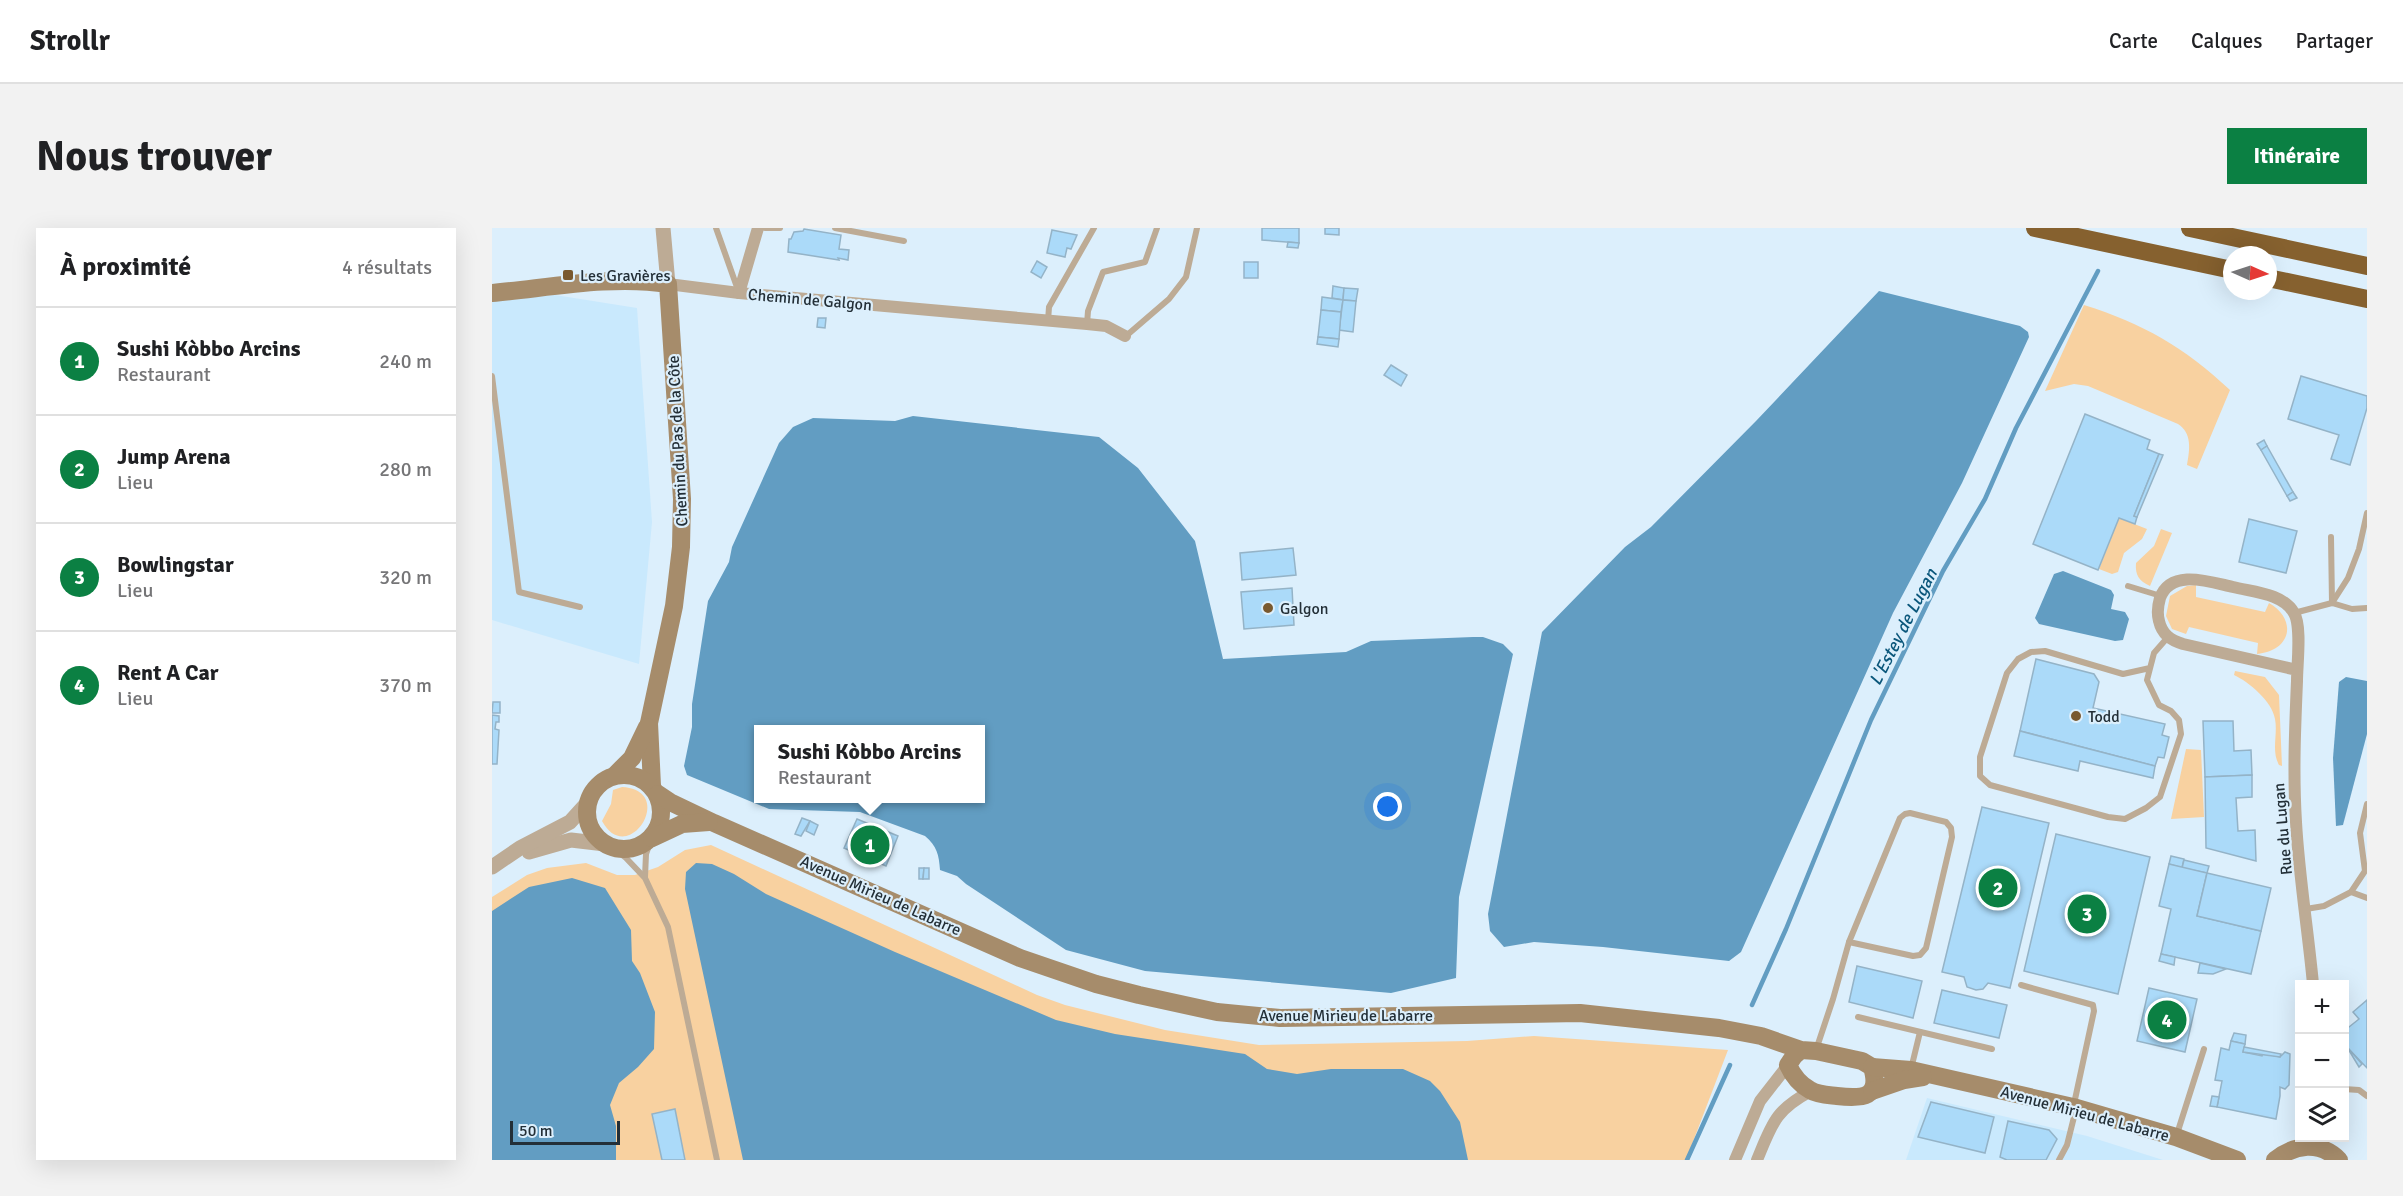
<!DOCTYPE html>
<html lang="fr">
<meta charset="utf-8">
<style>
:root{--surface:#fff;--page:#f2f2f2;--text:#202124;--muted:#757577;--line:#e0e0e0;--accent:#0b8043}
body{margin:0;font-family:Signika,sans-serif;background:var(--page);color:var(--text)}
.controls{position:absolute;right:18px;bottom:18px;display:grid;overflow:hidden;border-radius:0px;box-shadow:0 6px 24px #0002}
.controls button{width:54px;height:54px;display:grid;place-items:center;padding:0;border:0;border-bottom:2px solid var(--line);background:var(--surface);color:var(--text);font:30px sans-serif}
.compass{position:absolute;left:1731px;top:18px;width:54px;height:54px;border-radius:50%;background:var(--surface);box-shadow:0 6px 24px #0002;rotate:93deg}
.scale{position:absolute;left:18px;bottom:15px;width:110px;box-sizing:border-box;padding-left:6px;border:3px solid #232f37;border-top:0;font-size:16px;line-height:21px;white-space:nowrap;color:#232f37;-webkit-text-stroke:4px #dceffc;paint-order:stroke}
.you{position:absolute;left:896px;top:579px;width:21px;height:21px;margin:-15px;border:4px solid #fff;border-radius:50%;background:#1a73e8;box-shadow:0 0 0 9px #1a73e833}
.badge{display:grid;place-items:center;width:39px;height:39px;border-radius:50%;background:var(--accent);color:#fff;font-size:20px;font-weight:700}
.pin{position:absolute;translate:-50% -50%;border:3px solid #fff;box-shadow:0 2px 6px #0006}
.popup{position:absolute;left:262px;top:497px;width:231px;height:78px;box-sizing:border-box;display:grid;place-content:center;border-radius:0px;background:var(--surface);filter:drop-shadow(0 2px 4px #0005);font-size:20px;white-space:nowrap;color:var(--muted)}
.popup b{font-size:22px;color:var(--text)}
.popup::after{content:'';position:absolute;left:50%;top:100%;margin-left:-12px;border:12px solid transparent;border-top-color:var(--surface)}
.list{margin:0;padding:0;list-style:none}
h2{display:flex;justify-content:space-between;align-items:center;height:78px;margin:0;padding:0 24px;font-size:26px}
h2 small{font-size:20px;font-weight:400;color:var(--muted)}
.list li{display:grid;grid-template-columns:39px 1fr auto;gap:18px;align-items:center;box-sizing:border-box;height:108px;padding:0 24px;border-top:2px solid var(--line)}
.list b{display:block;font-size:22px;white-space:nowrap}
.list p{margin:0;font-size:20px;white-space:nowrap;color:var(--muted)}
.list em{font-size:20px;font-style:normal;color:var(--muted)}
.icon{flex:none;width:33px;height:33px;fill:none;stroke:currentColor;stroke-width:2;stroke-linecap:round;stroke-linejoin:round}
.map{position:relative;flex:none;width:1875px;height:932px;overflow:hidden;border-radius:0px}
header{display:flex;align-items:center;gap:36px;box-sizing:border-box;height:84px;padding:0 30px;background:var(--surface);border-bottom:2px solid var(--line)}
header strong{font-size:28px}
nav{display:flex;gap:33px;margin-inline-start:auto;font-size:21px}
.intro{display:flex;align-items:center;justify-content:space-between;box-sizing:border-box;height:144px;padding:0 36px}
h1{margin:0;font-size:42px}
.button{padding:15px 27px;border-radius:0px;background:var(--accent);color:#fff;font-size:21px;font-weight:700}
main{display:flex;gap:36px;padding:0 36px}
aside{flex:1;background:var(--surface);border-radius:0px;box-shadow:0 6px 24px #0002}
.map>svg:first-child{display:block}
</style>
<header>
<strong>Strollr</strong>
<nav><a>Carte</a><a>Calques</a><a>Partager</a></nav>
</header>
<div class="intro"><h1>Nous trouver</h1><a class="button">Itinéraire</a></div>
<main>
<aside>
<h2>À proximité<small>4 résultats</small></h2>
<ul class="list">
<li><span class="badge">1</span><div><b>Sushi Kòbbo Arcins</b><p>Restaurant</p></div><em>240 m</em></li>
<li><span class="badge">2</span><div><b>Jump Arena</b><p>Lieu</p></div><em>280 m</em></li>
<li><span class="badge">3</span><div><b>Bowlingstar</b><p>Lieu</p></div><em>320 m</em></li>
<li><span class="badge">4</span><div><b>Rent A Car</b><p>Lieu</p></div><em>370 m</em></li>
</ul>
</aside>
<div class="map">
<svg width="1875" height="932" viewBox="0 0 1875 932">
<rect width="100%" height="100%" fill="#dceffc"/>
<g fill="#c9e9fd">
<polygon points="63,67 145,80 160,294 147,436 0,392 0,72"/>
<polygon points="1435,870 1595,908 1671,932 1414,932"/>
</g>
<g fill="#f8d1a0">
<path d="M1592,77C1652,96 1692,119 1738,162L1705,241L1695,237C1698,221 1700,205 1686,196L1596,158L1582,156L1553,163Z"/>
<polygon points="1627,290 1655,301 1650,311 1632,325 1626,344 1620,346 1607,341"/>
<path d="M1669,301L1680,305L1658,358C1647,353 1643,347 1644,335L1662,318Z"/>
<path d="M1704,357V369L1773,384L1777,375C1806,392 1799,423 1765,426L1766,415L1697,399L1694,406L1680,401L1674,388L1678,368L1695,358Z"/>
<path d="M1743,443L1773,449L1787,467L1790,538L1787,537C1779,523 1786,506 1783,491C1780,473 1757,454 1742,447Z"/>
<polygon points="1694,521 1709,522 1712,589 1679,591"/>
<path d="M130,559C186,562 136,641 110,593L119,576L121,562Z"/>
<polygon points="219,617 545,767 573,777 673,802 767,817 975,813 1042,808 1236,822 1194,932 0,932 0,669 35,647 55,640 94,635 125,647 143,647 166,639 193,622"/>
</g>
<g fill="#629dc2" fill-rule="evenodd">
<polygon points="1387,63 1528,98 1536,104 1537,109 1470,255 1401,385 1249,724 1237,733 1111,719 1042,714 1012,719 998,703 996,686 1050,404 1133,319 1159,299 1264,193"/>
<path d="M421,188L607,209L646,240L703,313L731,431L854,424L879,413L981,409H991L1011,416L1021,426L967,669L964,750L899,765L653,743L574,722L474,656L465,648L448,642C447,627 445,618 433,608L368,584L277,581L195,547L192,538L200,499V476L216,373L237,334L240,319L287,215L301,199L321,190L403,193ZM267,502H489V570H267Z"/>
<polygon points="1571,343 1619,362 1622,367 1619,381 1633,384 1637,391 1631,412 1623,413 1547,396 1543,390 1562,346"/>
<polygon points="1854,449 1875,453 1875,506 1851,597 1844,598 1841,530 1847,454"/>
<polygon points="204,635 220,636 242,646 274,666 403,724 564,792 623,806 753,826 775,841 805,846 839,841 911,841 938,853 948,863 968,894 976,932 251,932 193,661 194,644"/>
<polygon points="80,650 113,660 139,702 140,733 148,745 163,784 162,821 146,839 127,855 118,877 124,898 124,932 0,932 0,683 37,659"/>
</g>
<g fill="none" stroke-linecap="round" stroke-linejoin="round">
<g stroke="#629dc2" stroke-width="4.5">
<polyline points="1260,777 1294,701 1379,492 1451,343 1493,271 1524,200 1606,43"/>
<polyline points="1195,932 1238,837"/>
</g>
</g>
<g fill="#abdaf9" stroke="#94b3c7" stroke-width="1.5">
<polygon points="770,0 807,0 807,15 770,12"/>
<polygon points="833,0 847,0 847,7 833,6"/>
<polygon points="312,1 349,7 347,21 357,22 356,32 346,30 347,32 296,24 297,11 299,11 302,4 311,3"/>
<polygon points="560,2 585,7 579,21 575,20 573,29 555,25"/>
<polygon points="796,14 807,15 806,20 795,19"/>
<polygon points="545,33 555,39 549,50 539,44"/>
<rect x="752" y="34" width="14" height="16"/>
<polygon points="841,58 852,60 851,72 840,70"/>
<polygon points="852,60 866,61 864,73 851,72"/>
<polygon points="830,69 851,72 849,84 829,82"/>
<polygon points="851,72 864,73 861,104 847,102"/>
<polygon points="829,82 849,84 847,111 826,109"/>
<polygon points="326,90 334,90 333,100 325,99"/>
<polygon points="826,109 847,111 846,119 825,116"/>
<polygon points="899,137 915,147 909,158 892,147"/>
<polygon points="1809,148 1875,168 1875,180 1858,237 1839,231 1847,207 1796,191"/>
<polygon points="1593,186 1658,212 1655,221 1667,226 1642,288 1645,289 1643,296 1627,290 1606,342 1541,316"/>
<polygon points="1772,212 1775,218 1769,222 1765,216"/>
<polygon points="1775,218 1801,264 1795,268 1769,222"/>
<polygon points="1667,226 1671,227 1645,289 1642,288"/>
<polygon points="1801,264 1805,270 1798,273 1795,268"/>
<polygon points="1757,291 1805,303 1794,345 1747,334"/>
<polygon points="801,320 804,347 750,352 748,325"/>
<polygon points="800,360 802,397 752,401 749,364"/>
<polygon points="1544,431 1602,446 1607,454 1601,480 1673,496 1670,507 1677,509 1672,530 1666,529 1663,538 1528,503"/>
<polygon points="1,474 8,474 8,485 0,485"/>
<polygon points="0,487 7,488 7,494 4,494 3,501 7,502 5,536 0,536"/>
<polygon points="1711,493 1741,493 1742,523 1759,522 1760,547 1713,549"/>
<polygon points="1528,503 1663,538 1661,550 1588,533 1586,543 1522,528"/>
<polygon points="1760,547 1760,569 1744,570 1746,603 1763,602 1764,633 1714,620 1713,549"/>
<polygon points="1490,579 1557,595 1518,760 1496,755 1491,761 1484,762 1475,759 1472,749 1450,744"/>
<polygon points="310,590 318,593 309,608 303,606"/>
<polygon points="365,591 406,608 394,638 352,620"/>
<polygon points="318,593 326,597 322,607 314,603"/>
<polygon points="1564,606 1658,629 1626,766 1532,743"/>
<polygon points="1679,628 1692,631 1690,640 1677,636"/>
<polygon points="1692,632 1717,638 1715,645 1690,640"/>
<polygon points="1677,636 1715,645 1705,688 1769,703 1759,746 1669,726 1679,681 1667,678"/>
<polygon points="427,640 432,640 431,651 427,651"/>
<polygon points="432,640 437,640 437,651 431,651"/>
<polygon points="1715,645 1779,660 1769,703 1705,688"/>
<polygon points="1669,726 1683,729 1682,737 1667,733"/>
<polygon points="1708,735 1734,741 1721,746 1706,745"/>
<polygon points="1365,738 1430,753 1421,790 1357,774"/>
<polygon points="1657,760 1705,771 1693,824 1645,813"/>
<polygon points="1450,762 1515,777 1507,810 1442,795"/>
<polygon points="1875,772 1875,840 1852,816 1852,803 1867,791 1861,784"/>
<polygon points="1742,805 1754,807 1753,816 1739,813"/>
<polygon points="1739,813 1753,816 1751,824 1770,828 1771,825 1788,829 1793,824 1798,826 1797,857 1793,861 1788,859 1788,868 1784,891 1725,879 1730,853 1723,852 1729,820 1737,822"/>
<polygon points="1752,819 1789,826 1788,829 1751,824"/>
<polygon points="1855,819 1870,836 1867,839"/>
<polygon points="1720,868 1727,869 1725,879 1718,878"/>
<polygon points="1439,874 1502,889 1493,925 1426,909"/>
<polygon points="183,881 193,932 170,932 160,886"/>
<polygon points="1516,893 1557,902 1565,911 1554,932 1515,932 1508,929"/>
</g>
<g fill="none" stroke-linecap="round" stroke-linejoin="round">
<g stroke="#bdab95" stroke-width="6">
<polyline points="224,0 246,62"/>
<polyline points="273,0 288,0"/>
<polyline points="343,0 412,13"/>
<polyline points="556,93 557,79 602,0"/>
<polyline points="595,96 596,83 611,44 653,34 665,0"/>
<polyline points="634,108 677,71 694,49 705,0"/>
<polyline points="0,148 27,364 88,379"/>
<polyline points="1839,309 1840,375"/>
<polyline points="1636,358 1669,368"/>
<polyline points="1840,375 1856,350 1867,321 1875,285"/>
<polyline points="1802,385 1840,375 1860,381 1875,380"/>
<polyline points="1658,440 1631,446 1553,423 1539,424 1526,431 1515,445 1488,529 1488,548 1498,557 1616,589 1633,591 1654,580 1668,569 1689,506 1687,492 1679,483 1667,477 1655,452 1662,425 1676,409"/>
<polygon points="1418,585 1454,594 1459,600 1460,609 1434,720 1428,727 1421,728 1357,714 1408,590 1413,586"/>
<polyline points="120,619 134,630 153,650 176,699 225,932"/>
<polyline points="153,649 154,626 159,612"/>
<polyline points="1859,664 1875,670"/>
<polyline points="1814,681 1832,678 1859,664 1873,643 1868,605 1875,576"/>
<polyline points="1529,757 1601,777 1602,783 1582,876"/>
<polyline points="1366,789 1500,821"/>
<polyline points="1324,822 1341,771 1357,714"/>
<polyline points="1419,841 1428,804"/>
<polyline points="1852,861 1867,862 1875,868"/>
<polyline points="1685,906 1712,821"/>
<polyline points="1567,932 1575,917 1584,881"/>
</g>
<g stroke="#bdab95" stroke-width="12">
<polyline points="176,56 247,65 595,96 614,98 633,108"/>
<polyline points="247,65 266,0"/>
<path d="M1805,442L1691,416C1678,412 1670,406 1667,393C1665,386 1666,377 1668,370C1679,340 1718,354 1741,359C1760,364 1791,365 1802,385C1810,398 1805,436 1805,453C1803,500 1801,546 1804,594C1807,648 1816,702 1821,756"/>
<polyline points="1243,932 1268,873 1296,837"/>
<path d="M1265,932C1280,896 1283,882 1319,863"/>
</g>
<g stroke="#bdab95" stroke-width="15">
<polyline points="171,0 176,56"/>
<polyline points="37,624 79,612 113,616"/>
<polyline points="0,639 28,620 78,594 97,573"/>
</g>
<g stroke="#a68c6b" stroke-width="18">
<path d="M0,65C56,60 120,47 176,56L190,271L189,319L182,378L157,495L160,558"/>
<circle cx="132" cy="584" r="37"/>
<polyline points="123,547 140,530 155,499"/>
<path d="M166,566L178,574L222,595L528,730L604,756L647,767L725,784L788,790L1088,785L1227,800L1269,808L1309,822L1324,823L1370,833L1380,839C1389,870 1371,871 1345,868C1336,867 1326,867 1318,862C1307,856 1301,848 1296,837L1302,828L1309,822"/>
<polyline points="160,610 190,596 217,594"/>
<polyline points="1380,839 1419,842 1581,879 1684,909 1745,932"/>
<polyline points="1380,863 1412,852 1431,849"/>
<path d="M1783,932C1803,916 1828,913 1847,932"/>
</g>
<g stroke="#86612f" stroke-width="18">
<polyline points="1543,0 1740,42"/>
<polyline points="1698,0 1875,38"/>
<polyline points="1776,50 1875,71"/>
</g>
</g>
<g fill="#79592f" stroke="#dceffc" stroke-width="2">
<rect x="70" y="41" width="12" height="12" rx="3"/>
<circle cx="776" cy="380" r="6"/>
<circle cx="1584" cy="488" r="6"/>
</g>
<g text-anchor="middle" stroke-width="4.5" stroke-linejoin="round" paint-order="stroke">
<g font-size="16" fill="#232f37" stroke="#dceffc" text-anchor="start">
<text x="88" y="53">Les Gravières</text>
<text x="788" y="386">Galgon</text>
<text x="1596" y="494">Todd</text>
</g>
<g font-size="16" fill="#232f37" stroke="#dceffc">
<text transform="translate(318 71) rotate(5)" y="6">Chemin de Galgon</text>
<text transform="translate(185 213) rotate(-93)" y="6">Chemin du Pas de la Côte</text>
<text transform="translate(1790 601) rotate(-95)" y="6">Rue du Lugan</text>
<text transform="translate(389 667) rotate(24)" y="6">Avenue Mirieu de Labarre</text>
<text x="854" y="793">Avenue Mirieu de Labarre</text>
<text transform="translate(1593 885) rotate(15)" y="6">Avenue Mirieu de Labarre</text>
</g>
<g font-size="18" font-style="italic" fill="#0b577b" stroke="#dceffc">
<text transform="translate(1411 399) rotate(-63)" y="6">L'Estey de Lugan</text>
</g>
</g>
</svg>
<div class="controls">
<button>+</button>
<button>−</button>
<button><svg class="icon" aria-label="layers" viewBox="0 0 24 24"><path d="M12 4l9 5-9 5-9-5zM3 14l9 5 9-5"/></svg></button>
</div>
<svg class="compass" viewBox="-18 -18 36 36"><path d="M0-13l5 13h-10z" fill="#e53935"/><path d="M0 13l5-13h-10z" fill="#757577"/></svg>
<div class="scale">50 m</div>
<div class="you"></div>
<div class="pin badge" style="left:378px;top:617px">1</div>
<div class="popup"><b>Sushi Kòbbo Arcins</b>Restaurant</div>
<div class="pin badge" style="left:1506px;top:660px">2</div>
<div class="pin badge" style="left:1595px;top:686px">3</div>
<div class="pin badge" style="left:1675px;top:792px">4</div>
</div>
</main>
